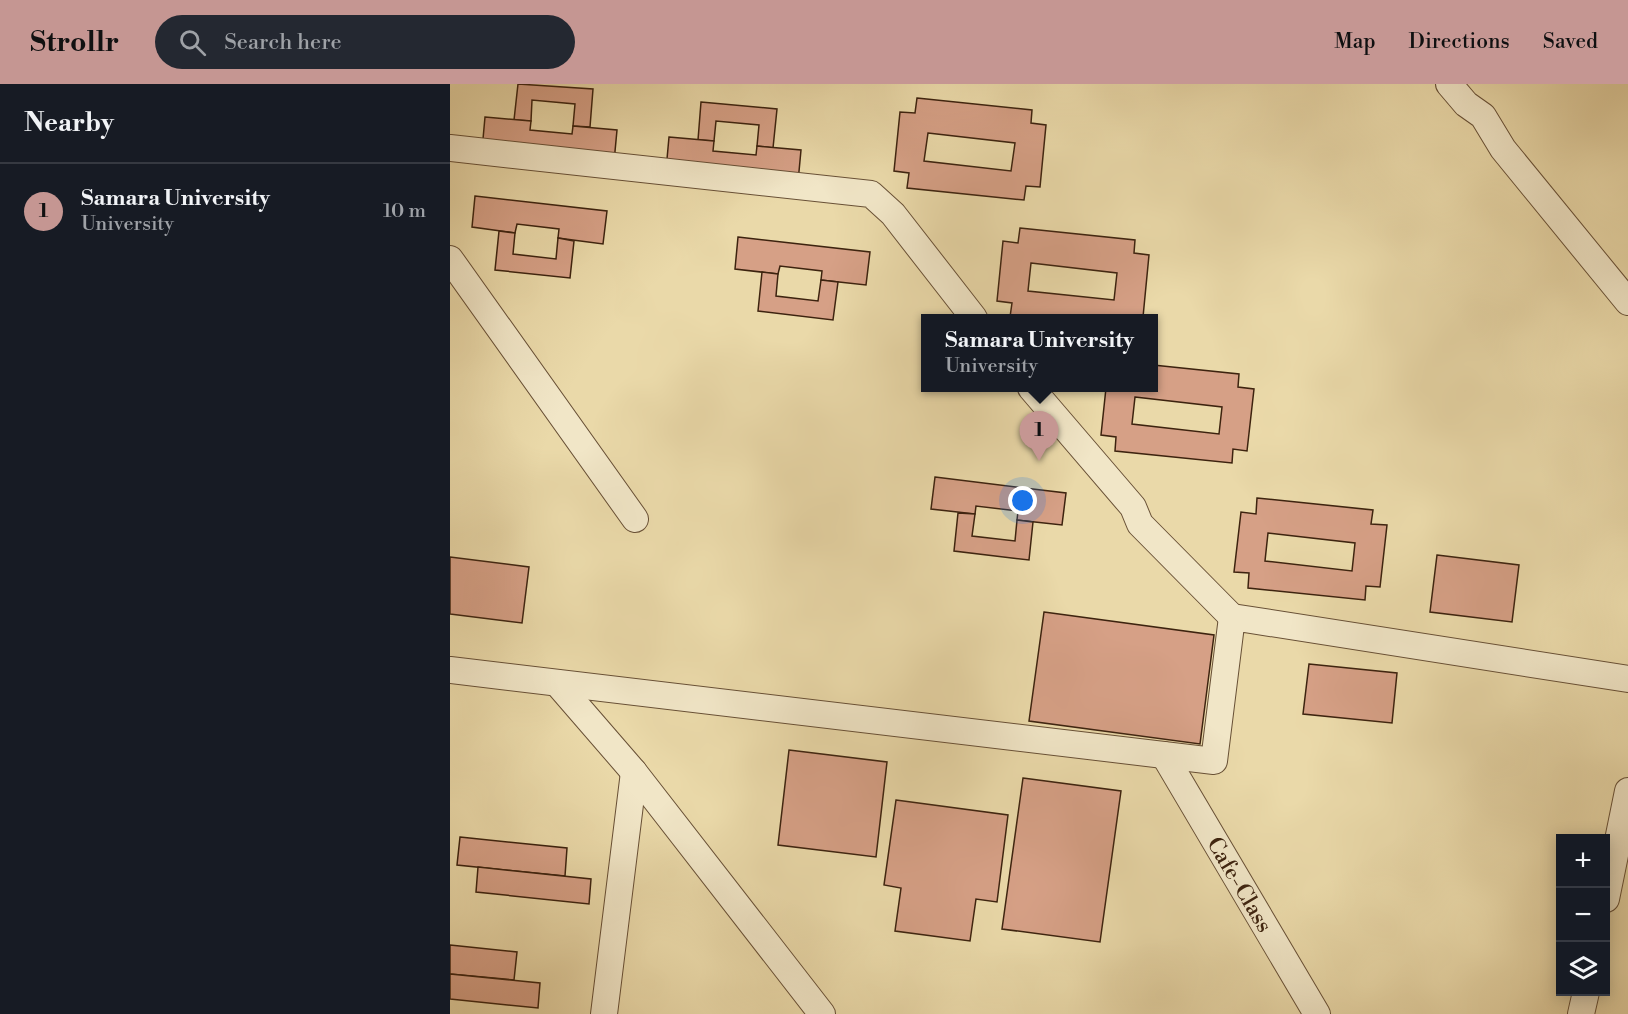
<!DOCTYPE html>
<meta charset="utf-8">
<style>
:root{--surface:#171b24;--page:#242831;--text:#f1f3f6;--muted:#9ea1a6;--line:#363941;--accent:#c59692}
body{margin:0;font-family:"Libre Bodoni",serif;background:var(--page);color:var(--text)}
.controls{position:absolute;right:18px;bottom:18px;display:grid;overflow:hidden;border-radius:0px;box-shadow:0 3px 15px #0003}
.controls button{width:54px;height:54px;display:grid;place-items:center;padding:0;border:0;border-bottom:2px solid var(--line);background:var(--surface);color:var(--text);font:30px sans-serif}
.you{position:absolute;left:573px;top:417px;width:21px;height:21px;margin:-15px;border:4px solid #fff;border-radius:50%;background:#1a73e8;box-shadow:0 0 0 9px #1a73e833}
.badge{display:grid;place-items:center;width:39px;height:39px;border-radius:50%;background:var(--accent);color:#111;font-size:20px;font-weight:700}
.pin{position:absolute;translate:-50% -50px;filter:drop-shadow(0 2px 3px #0008)}
.pin::after{content:'';position:absolute;top:32px;width:21px;height:18px;background:inherit;clip-path:polygon(0 0,100% 0,50% 100%)}
.popup{position:absolute;left:471px;top:230px;width:237px;height:78px;box-sizing:border-box;display:grid;place-content:center;border-radius:0px;background:var(--surface);filter:drop-shadow(0 2px 4px #0005);font-size:20px;white-space:nowrap;color:var(--muted)}
.popup b{font-size:22px;color:var(--text)}
.popup::after{content:'';position:absolute;left:50%;top:100%;margin-left:-12px;border:12px solid transparent;border-top-color:var(--surface)}
.list{margin:0;padding:0;list-style:none}
h2{display:flex;justify-content:space-between;align-items:center;height:78px;margin:0;padding:0 24px;font-size:26px}
h2 small{font-size:20px;font-weight:400;color:var(--muted)}
.list li{display:grid;grid-template-columns:39px 1fr auto;gap:18px;align-items:center;box-sizing:border-box;height:96px;padding:0 24px;border-top:2px solid var(--line)}
.list b{display:block;font-size:22px;white-space:nowrap}
.list p{margin:0;font-size:20px;white-space:nowrap;color:var(--muted)}
.list em{font-size:20px;font-style:normal;color:var(--muted)}
.icon{flex:none;width:33px;height:33px;fill:none;stroke:currentColor;stroke-width:2;stroke-linecap:round;stroke-linejoin:round}
.map{position:relative;flex:none;width:1178px;height:930px;overflow:hidden}
header{display:flex;align-items:center;gap:36px;box-sizing:border-box;height:84px;padding:0 30px;background:var(--accent);color:#111}
header strong{font-size:28px}
nav{display:flex;gap:33px;margin-inline-start:auto;font-size:21px}
.search{width:420px;height:54px;background:var(--page);display:flex;align-items:center;gap:15px;box-sizing:border-box;padding:0 21px;border-radius:33px;color:var(--muted);font-size:22px}
main{display:flex}
aside{flex:1;background:var(--surface)}
.map>svg:first-child{display:block}
</style>
<header>
<strong>Strollr</strong>
<div class="search"><svg class="icon" aria-label="search" viewBox="0 0 24 24"><circle cx="10" cy="10" r="6"/><path d="M15 15l6 6"/></svg>Search here</div>
<nav><a>Map</a><a>Directions</a><a>Saved</a></nav>
</header>
<main>
<aside>
<h2>Nearby<small></small></h2>
<ul class="list">
<li><span class="badge">1</span><div><b>Samara University</b><p>University</p></div><em>10 m</em></li>
</ul>
</aside>
<div class="map">
<svg width="1178" height="930" viewBox="0 0 1178 930">
<rect width="100%" height="100%" fill="#ead9a9"/>
<filter id="stains"><feTurbulence type="fractalNoise" baseFrequency=".00333" numOctaves="4"/><feColorMatrix values="0 0 0 0 .2 0 0 0 0 .09 0 0 0 0 .02 0 0 0 .5 -.17"/></filter>
<radialGradient id="worn" r=".72"><stop offset=".6" stop-color="#630" stop-opacity="0"/><stop offset="1" stop-color="#630" stop-opacity=".3"/></radialGradient>
<g fill="#d6a086" stroke="#3d230f" stroke-width="1.5" fill-rule="evenodd">
<polygon points="68,0 143,5 140,43 123,42 125,20 82,16 81,37 64,36"/>
<path d="M467,14L582,26L581,39L596,41L590,103L576,102L574,116L457,104L459,89L444,87L450,28L465,29ZM478,49L565,59L561,87L474,77Z"/>
<polygon points="251,18 327,25 323,64 307,62 309,41 266,37 264,57 248,56"/>
<polygon points="35,33 81,37 80,46 122,50 123,42 167,46 164,78 32,66"/>
<polygon points="219,53 264,57 263,67 306,71 307,62 351,66 348,98 216,86"/>
<polygon points="25,112 157,127 153,160 108,154 109,145 67,140 65,149 22,143"/>
<path d="M570,144L685,156L684,169L699,171L693,233H560L562,219L547,217L553,157L568,159ZM581,179L667,189L664,216L578,207Z"/>
<polygon points="49,147 65,149 63,170 106,175 108,154 124,157 120,194 45,186"/>
<polygon points="288,153 420,168 416,201 371,196 372,187 330,182 328,190 285,185"/>
<polygon points="312,188 328,190 326,212 368,217 371,196 388,198 383,236 308,227"/>
<path d="M703,281L789,290L788,303L804,305L797,367L783,365L782,379L665,367L666,353L651,351L656,304H703ZM685,313L772,323L769,350L682,340Z"/>
<polygon points="485,393 616,409 612,441 567,436 568,427 526,422 525,430 481,425"/>
<path d="M807,414L923,426L921,440L937,441L930,503L916,502L915,516L798,504L799,489L784,488L791,428L806,430ZM818,449L905,459L902,487L815,477Z"/>
<polygon points="508,429 525,430 522,452 565,457 567,436 583,438 579,476 504,467"/>
<polygon points="987,471 1069,481 1062,538 980,528"/>
<polygon points="0,473 79,483 72,539 0,530"/>
<polygon points="594,528 764,551 750,660 579,637"/>
<polygon points="859,580 947,589 942,639 853,630"/>
<polygon points="339,666 437,678 426,773 328,761"/>
<polygon points="573,694 671,707 650,858 552,845"/>
<polygon points="446,716 558,731 547,818 526,815 520,857 445,847 451,804 434,801"/>
<polygon points="10,753 117,764 115,792 7,781"/>
<polygon points="28,783 141,795 139,820 26,808"/>
<polygon points="0,861 67,868 64,896 0,890"/>
<polygon points="0,890 90,899 88,924 0,915"/>
</g>
<g fill="none" stroke-linecap="round" stroke-linejoin="round">
<defs>
<g id="minor">
<polyline points="999,0 1016,20 1033,32 1053,65 1178,218"/>
<polyline points="0,64 421,110 443,130 524,234"/>
<polyline points="0,175 185,435"/>
<polyline points="581,304 683,423 690,440 782,533"/>
<polyline points="0,586 764,677 782,533 1178,595"/>
<polyline points="107,599 184,688 372,930"/>
<path id="s1" d="M714,671L867,930"/>
<polyline points="1156,815 1178,707"/>
<polyline points="154,930 184,688"/>
<polyline points="1131,930 1136,908"/>
</g>
</defs>
<use href="#minor" stroke="#685036" stroke-width="28"/>
<use href="#minor" stroke="#f1e6c7" stroke-width="26"/>
</g>
<g text-anchor="middle" stroke-width="6" stroke-linejoin="round" paint-order="stroke">
<g font-size="22" fill="#3d230f" stroke="#f1e6c7">
<text dy="8" stroke="none"><textPath href="#s1" startOffset="150">Cafe-Class</textPath></text>
</g>
</g>
<rect width="100%" height="100%" filter="url(#stains)"/>
<rect width="100%" height="100%" fill="url(#worn)"/>
</svg>
<div class="controls">
<button>+</button>
<button>−</button>
<button><svg class="icon" aria-label="layers" viewBox="0 0 24 24"><path d="M12 4l9 5-9 5-9-5zM3 14l9 5 9-5"/></svg></button>
</div>
<div class="you"></div>
<div class="pin badge" style="left:589px;top:377px">1</div>
<div class="popup"><b>Samara University</b>University</div>
</div>
</main>
